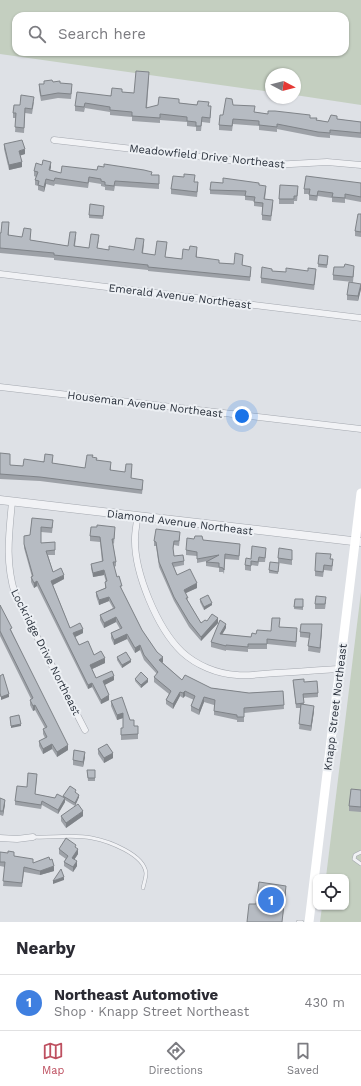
<!DOCTYPE html>
<meta charset="utf-8">
<style>
:root{--surface:#fff;--page:#f2f2f3;--text:#2b2b33;--muted:#7c7c81;--line:#e1e1e2;--accent:#be5060}
body{margin:0;font-family:"Work Sans",sans-serif;background:var(--page);color:var(--text)}
.controls{position:absolute;right:12px;bottom:12px;display:grid;overflow:hidden;border-radius:8px;box-shadow:0 1px 3px #0004}
.controls button{width:36px;height:36px;display:grid;place-items:center;padding:0;border:0;border-bottom:1px solid var(--line);background:var(--surface);color:var(--text);font:20px sans-serif}
.compass{position:absolute;left:265px;top:68px;width:36px;height:36px;border-radius:50%;background:var(--surface);box-shadow:0 1px 3px #0004;rotate:97deg}
.you{position:absolute;left:242px;top:416px;width:14px;height:14px;margin:-10px;border:3px solid #fff;border-radius:50%;background:#1a73e8;box-shadow:0 0 0 6px #1a73e833}
.badge{display:grid;place-items:center;width:26px;height:26px;border-radius:50%;background:var(--accent);color:#fff;font-size:13px;font-weight:700}
.pin{position:absolute;translate:-50% -50%;border:2px solid #fff;box-shadow:0 1px 4px #0006}
.list{margin:0;padding:0;list-style:none}
h2{display:flex;justify-content:space-between;align-items:center;height:52px;margin:0;padding:0 16px;font-size:17px}
h2 small{font-size:13px;font-weight:400;color:var(--muted)}
.list li{display:grid;grid-template-columns:26px 1fr auto;gap:12px;align-items:center;box-sizing:border-box;height:56px;padding:0 16px;border-top:1px solid var(--line)}
.list b{display:block;font-size:15px;white-space:nowrap}
.list p{margin:0;font-size:13px;white-space:nowrap;color:var(--muted)}
.list em{font-size:13px;font-style:normal;color:var(--muted)}
.icon{flex:none;width:22px;height:22px;fill:none;stroke:currentColor;stroke-width:2;stroke-linecap:round;stroke-linejoin:round}
.map{position:relative;flex:none;width:361px;height:922px;overflow:hidden}
.search{position:absolute;background:var(--surface);box-shadow:0 1px 3px #0004;left:12px;right:12px;top:12px;height:44px;display:flex;align-items:center;gap:10px;box-sizing:border-box;padding:0 14px;border-radius:12px;color:var(--muted);font-size:15px}
.sheet{height:108px;background:var(--surface)}
nav{display:flex;justify-content:space-around;align-items:center;box-sizing:border-box;height:56px;border-top:1px solid var(--line);background:var(--surface);font-size:11px;color:var(--muted)}
nav a{display:grid;justify-items:center;gap:2px}
nav .on{color:var(--accent)}
.map>svg:first-child{display:block}
</style>
<div class="map">
<svg width="361" height="922" viewBox="0 0 361 922">
<rect width="100%" height="100%" fill="#dee1e6"/>
<g fill="#c4cfc0" fill-rule="evenodd">
<path d="M0,0H361V105L295,95V74H271V92L0,54ZM16,16H345V52H16Z"/>
<polygon points="361,592 361,922 320,922 322,907 346,907 346,877 326,877"/>
</g>
<g fill="none" stroke-linecap="round" stroke-linejoin="round">
<defs>
<g id="service">
<path d="M33,837C52,838 73,834 92,838C108,841 144,854 146,873C146,878 144,883 143,888"/>
<polyline points="361,852 355,855 354,859 361,864"/>
<polyline points="298,922 302,922"/>
</g>
<g id="minor">
<polyline points="54,140 273,165 327,162 361,165"/>
<polyline points="0,274 361,318"/>
<polyline points="0,387 361,429"/>
<path d="M12,502C9,534 5,562 15,594L85,730"/>
<path d="M137,517C137,524 135,531 135,538C134,572 157,628 182,652C196,665 217,674 237,675C249,676 263,674 276,673C297,672 319,670 340,669"/>
<polyline points="0,838 17,839 33,837"/>
</g>
<polyline id="tertiary" points="0,500 361,542"/>
</defs>
<use href="#service" stroke="#a4a8af" stroke-width="4"/>
<use href="#minor" stroke="#a4a8af" stroke-width="7"/>
<use href="#tertiary" stroke="#a4a8af" stroke-width="9"/>
<use href="#service" stroke="#f1f2f5" stroke-width="3"/>
<use href="#minor" stroke="#f1f2f5" stroke-width="6"/>
<use href="#tertiary" stroke="#f1f2f5" stroke-width="8"/>
<polyline stroke="#fff" stroke-width="9" points="309,922 361,493"/>
</g>
<g fill="#9da1a7">
<polygon points="149,77 147,108 179,103 209,106 211,111 210,123 202,122 201,131 196,131 196,127 187,126 187,122 160,120 160,123 132,121 132,117 110,115 110,112 85,108 84,112 75,111 75,106 122,92 134,93"/>
<polygon points="44,81 60,83 72,89 71,99 58,98 41,101 39,90 39,84 44,84"/>
<polygon points="34,102 32,114 25,113 24,133 15,132 16,118 13,118 13,113 20,105"/>
<polygon points="233,105 254,112 268,114 310,118 317,120 328,122 337,119 361,122 361,138 330,135 330,138 318,137 277,129 277,132 259,130 259,126 233,124 232,131 219,130 219,125 223,115"/>
<polygon points="4,144 25,154 20,155 22,167 9,170 4,149"/>
<polygon points="51,167 50,170 61,173 97,170 152,175 159,180 159,189 115,186 114,191 105,190 105,187 101,186 101,184 89,182 88,188 55,184 54,186 46,184 44,192 38,190 38,186 35,185 35,180 36,177 34,176 34,171"/>
<polygon points="195,182 198,187 197,197 171,194 171,189"/>
<polygon points="223,183 259,185 266,190 265,199 273,205 271,221 262,220 262,207 254,206 254,201 245,200 245,196 210,194 210,190"/>
<polygon points="361,183 361,202 345,199 345,203 332,202 332,198 318,196 317,201 309,200 309,194 304,194 304,189"/>
<polygon points="298,191 297,201 294,201 294,204 279,204 279,199"/>
<polygon points="104,208 103,219 89,218 89,215"/>
<polygon points="361,214 361,237 355,236 355,231"/>
<polygon points="9,227 9,236 22,237 31,233 30,240 68,246 76,237 75,246 89,248 99,240 97,248 109,250 134,250 144,244 143,253 155,255 167,246 165,257 182,259 197,252 197,258 219,263 234,264 243,259 242,266 251,271 250,281 148,271 148,270 54,260 54,258 0,253 0,233"/>
<polygon points="319,255 328,256 327,268 318,267"/>
<polygon points="272,271 286,272 308,271 316,274 314,290 261,283 261,278"/>
<polygon points="354,271 353,282 333,280 333,275"/>
<polygon points="361,289 358,301 347,300 347,295"/>
<polygon points="0,453 10,459 10,465 23,466 53,459 52,463 85,468 92,457 97,460 111,466 111,471 125,472 132,469 131,479 143,485 142,494 40,481 0,479"/>
<polygon points="32,518 53,524 52,533 41,532 41,543 55,542 55,555 48,555 53,572 64,579 53,585 70,628 83,633 75,637 79,645 94,655 105,663 92,669 96,678 114,680 104,685 109,700 101,704 92,687 88,689 37,586 34,588 31,582 31,577 32,577 24,548 24,536 30,535"/>
<polygon points="115,532 114,544 113,543 116,562 116,566 114,567 117,577 122,590 142,630 163,662 162,662 182,680 211,688 249,693 283,691 284,709 244,713 244,722 237,722 237,720 214,715 214,705 204,702 199,715 191,711 191,706 194,700 185,696 183,698 180,696 173,709 166,704 166,700 169,694 154,682 154,677 157,674 144,660 140,650 135,653 127,639 114,645 111,638 111,633 120,629 116,622 104,628 100,620 100,615 113,608 109,601 99,605 96,596 96,592 105,588 105,582 106,582 104,575 93,577 91,568 91,564 102,562 100,542 90,541 90,536"/>
<polygon points="180,537 179,546 174,545 173,550 174,556 184,561 184,565 174,567 177,575 197,588 185,593 188,601 201,623 207,621 218,623 201,641 189,627 174,601 159,567 156,546 154,546 154,541"/>
<polygon points="203,540 240,549 239,560 225,559 224,574 223,572 219,572 219,568 206,566 206,562 207,561 197,563 197,556 186,555 186,550"/>
<polygon points="266,552 265,562 259,562 258,566 251,565 251,571 245,570 245,565"/>
<polygon points="292,555 292,565 279,563 278,574 269,573 269,570 278,563 278,558"/>
<polygon points="331,559 333,564 332,571 324,570 323,577 315,576 315,571"/>
<polygon points="200,599 212,605 204,610 200,602"/>
<polygon points="295,599 303,599 303,610 294,609"/>
<polygon points="326,602 325,609 315,609 315,604"/>
<polygon points="0,605 12,632 68,750 57,757 52,749 43,754 39,746 39,741 45,738 43,734 43,729 45,728 35,710 33,711 30,705 30,700 31,699 0,636"/>
<polygon points="280,627 297,633 296,647 267,644 267,649 248,649 248,652 226,650 226,651 211,647 211,642 226,628 222,634 251,637 256,634 271,631"/>
<polygon points="322,629 320,653 308,651 309,638 300,637 300,632"/>
<polygon points="117,657 131,662 122,668 117,660"/>
<polygon points="135,679 148,682 141,688 135,681"/>
<polygon points="293,680 304,682 318,693 318,697 303,698 304,705 314,711 311,731 299,729 301,708 296,708"/>
<polygon points="111,701 130,720 134,726 138,726 138,739 121,740 121,728 123,728 123,718 117,720 111,706"/>
<polygon points="98,749 113,758 104,763 98,754"/>
<polygon points="85,757 83,767 73,765 73,760"/>
<polygon points="87,770 95,770 95,781 88,781"/>
<polygon points="37,778 35,794 55,798 63,797 63,796 76,792 76,793 79,797 75,806 65,800 65,802 58,814 42,805 41,809 15,805 15,801 27,787"/>
<polygon points="361,790 361,812 349,811 349,806"/>
<polygon points="0,798 5,804 3,816 0,815"/>
<polygon points="61,816 83,816 66,828 61,821"/>
<polygon points="76,848 78,854 74,860 77,866 73,872 64,866 64,862 66,859 59,854 59,849"/>
<polygon points="0,852 14,856 54,871 40,875 24,872 22,887 3,886 5,867 0,866"/>
</g>
<g fill="#7f8388">
<polygon points="25,149 25,154 19,156 19,151"/>
<polygon points="22,162 22,167 9,170 9,165"/>
<polygon points="51,162 51,167 49,175 49,170"/>
<polygon points="46,179 46,184 44,192 44,187"/>
<polygon points="361,284 361,289 358,301 358,296"/>
<polygon points="104,570 104,575 93,577 93,573"/>
<polygon points="64,575 64,579 51,586 51,581"/>
<polygon points="37,581 37,586 34,588 34,583"/>
<polygon points="197,583 197,588 184,594 184,590"/>
<polygon points="109,597 109,601 99,605 99,600"/>
<polygon points="212,603 212,605 204,610 204,607"/>
<polygon points="116,617 116,622 104,628 104,623"/>
<polygon points="218,618 218,623 201,641 201,637"/>
<polygon points="226,624 226,628 220,638 220,634"/>
<polygon points="322,624 322,629 320,653 320,648"/>
<polygon points="83,629 83,633 73,638 73,633"/>
<polygon points="127,634 127,639 114,645 114,640"/>
<polygon points="140,645 140,650 135,653 135,648"/>
<polygon points="163,657 163,662 159,665 159,660"/>
<polygon points="105,658 105,663 90,670 90,665"/>
<polygon points="131,660 131,662 122,668 122,665"/>
<polygon points="114,676 114,680 103,686 103,681"/>
<polygon points="148,679 148,682 141,688 141,685"/>
<polygon points="92,683 92,687 88,689 88,685"/>
<polygon points="185,691 185,696 183,698 183,693"/>
<polygon points="180,692 180,696 173,709 173,704"/>
<polygon points="9,694 9,697 1,700 1,697"/>
<polygon points="109,695 109,700 101,704 101,700"/>
<polygon points="204,697 204,702 199,715 199,710"/>
<polygon points="35,705 35,710 33,711 33,706"/>
<polygon points="314,706 314,711 311,731 311,726"/>
<polygon points="123,713 123,718 117,720 117,715"/>
<polygon points="21,724 21,726 11,728 11,726"/>
<polygon points="52,744 52,749 43,754 43,749"/>
<polygon points="68,745 68,750 57,757 57,752"/>
<polygon points="85,752 85,757 83,767 83,762"/>
<polygon points="113,753 113,758 104,763 104,758"/>
<polygon points="79,795 79,797 75,806 75,803"/>
<polygon points="65,798 65,802 58,814 58,810"/>
<polygon points="5,800 5,804 3,816 3,811"/>
<polygon points="83,811 83,816 66,828 66,823"/>
<polygon points="78,849 78,854 72,863 72,858"/>
<polygon points="77,861 77,866 73,872 73,867"/>
<polygon points="54,866 54,871 40,875 40,871"/>
<polygon points="64,877 64,880 53,884 53,881"/>
<polygon points="286,886 286,893 282,922"/>
</g>
<g fill="#b6bbc2" stroke="#7f8388">
<polygon points="136,71 149,72 146,108 158,105 159,97 179,99 179,103 197,105 198,101 209,102 208,106 211,106 210,118 202,117 201,126 196,126 196,122 187,121 187,117 160,114 160,118 132,116 132,112 110,110 110,107 85,103 84,107 75,106 77,92 111,96 112,88 122,89 122,92 134,93"/>
<polygon points="52,80 53,82 60,81 60,83 72,84 71,94 58,93 41,96 39,84 44,84 44,81"/>
<polygon points="21,95 34,97 32,109 25,108 24,128 15,127 16,113 13,113 14,105 20,105"/>
<polygon points="226,98 232,99 233,105 255,106 254,112 268,114 268,111 275,111 310,115 310,118 317,118 316,120 328,122 331,115 337,116 337,119 361,122 361,133 330,130 330,133 318,132 277,124 277,127 259,125 259,121 233,119 232,126 219,125 220,115 223,115"/>
<polygon points="22,140 25,149 19,151 22,162 9,165 4,144"/>
<polygon points="43,160 51,162 49,170 61,173 62,166 97,170 98,166 104,167 104,164 144,170 152,172 151,175 159,175 159,184 115,181 114,186 105,185 105,182 101,181 101,179 89,177 88,183 55,178 54,181 46,179 44,187 38,185 39,181 35,180 38,172 34,171 36,163 42,165"/>
<polygon points="184,174 195,175 194,182 198,182 197,192 171,189 173,176 184,177"/>
<polygon points="306,176 361,183 361,197 345,194 345,198 332,197 333,193 318,191 317,196 309,195 310,189 304,189"/>
<polygon points="223,178 259,183 259,185 266,186 264,199 273,200 271,216 262,215 263,203 254,202 255,197 245,196 246,191 210,190 211,182 223,183"/>
<polygon points="280,185 298,186 297,196 294,196 294,199 279,199"/>
<polygon points="90,204 104,206 103,216 89,215"/>
<polygon points="358,214 361,214 361,232 355,231"/>
<polygon points="2,222 9,222 8,235 22,237 24,228 31,229 30,240 68,246 70,232 76,232 74,246 89,248 91,234 99,235 97,248 109,250 109,246 134,250 136,238 144,239 142,253 155,255 157,241 167,242 165,257 182,259 183,249 189,250 190,246 197,247 196,257 219,260 219,263 234,264 235,253 243,255 242,265 251,267 250,277 148,267 148,265 54,255 54,253 0,248 0,233 1,233"/>
<polygon points="319,255 328,256 327,265 318,264"/>
<polygon points="345,264 354,266 353,277 333,275 334,267 344,267"/>
<polygon points="262,267 272,269 272,271 286,272 286,268 308,271 308,268 316,269 314,285 261,278"/>
<polygon points="349,282 361,284 358,296 347,295"/>
<polygon points="0,453 10,454 10,465 23,466 24,459 44,462 45,454 53,455 52,463 85,468 87,455 93,455 92,457 97,458 96,460 111,462 110,470 125,472 126,464 132,464 131,478 143,480 142,490 40,477 0,474"/>
<polygon points="32,518 53,520 52,528 41,527 41,543 55,542 55,550 46,551 53,572 61,568 64,575 51,581 70,628 80,623 83,629 73,633 79,645 88,641 94,655 101,651 105,658 90,665 96,678 112,671 114,676 103,681 109,695 101,700 92,683 88,685 37,581 34,583 31,577 33,576 24,544 24,536 30,535"/>
<polygon points="97,525 115,527 114,539 112,539 116,562 113,562 117,577 119,576 122,586 120,586 142,630 157,652 163,657 159,660 182,680 185,675 211,688 249,693 283,691 284,705 244,708 244,717 237,717 237,715 214,711 215,700 204,697 199,710 191,706 195,696 185,691 183,693 180,692 173,704 166,700 171,691 154,677 158,672 144,655 140,645 135,648 127,634 114,640 111,633 122,628 116,617 104,623 100,615 115,608 109,597 99,600 96,592 106,588 105,582 107,581 104,570 93,573 91,564 103,561 100,537 90,536 91,527 97,527"/>
<polygon points="156,529 180,532 179,541 174,541 173,548 174,556 183,555 184,561 172,563 177,575 190,569 197,583 184,590 188,598 186,598 201,623 205,620 207,621 212,614 218,618 201,637 189,622 174,597 159,562 156,542 154,541"/>
<polygon points="195,536 202,536 203,540 240,544 239,556 225,554 224,570 223,568 219,567 219,563 206,562 219,555 197,559 197,552 186,550 187,538 194,539"/>
<polygon points="252,546 266,548 265,558 259,557 258,562 251,561 251,566 245,565 246,558 251,559"/>
<polygon points="279,548 292,550 292,560 278,558"/>
<polygon points="316,553 331,554 330,559 333,559 332,566 324,565 323,572 315,571"/>
<polygon points="270,562 279,563 278,572 269,570"/>
<polygon points="208,595 212,603 204,607 200,599"/>
<polygon points="316,596 326,597 325,604 315,604"/>
<polygon points="295,599 303,599 303,607 294,607"/>
<polygon points="0,605 12,628 10,629 68,745 57,752 52,744 43,749 39,741 47,737 43,729 47,727 35,705 33,706 30,700 33,698 0,631"/>
<polygon points="272,618 280,618 279,627 297,628 296,642 267,639 267,644 248,644 248,647 226,645 226,646 211,642 220,620 226,624 220,634 251,637 252,633 256,634 257,630 271,631"/>
<polygon points="301,624 322,624 320,648 308,646 310,633 300,632"/>
<polygon points="126,652 131,660 122,665 117,657"/>
<polygon points="141,672 148,679 141,685 135,679"/>
<polygon points="3,674 9,694 1,697 0,693 0,676"/>
<polygon points="304,679 304,682 317,681 318,693 303,694 304,703 296,704 293,680"/>
<polygon points="122,697 130,720 134,720 134,726 138,726 138,734 121,735 121,728 123,728 123,713 117,715 111,701"/>
<polygon points="301,704 314,706 311,726 299,724"/>
<polygon points="19,715 21,724 11,726 10,717"/>
<polygon points="107,744 113,753 104,758 98,749"/>
<polygon points="74,750 85,752 83,762 73,760"/>
<polygon points="87,770 95,770 95,778 88,778"/>
<polygon points="28,773 37,774 35,794 55,798 57,794 65,798 58,810 42,801 41,805 15,801 17,786 27,787"/>
<polygon points="70,786 76,790 75,792 79,795 75,803 63,796"/>
<polygon points="351,789 361,790 361,807 349,806"/>
<polygon points="0,798 5,800 3,811 0,811"/>
<polygon points="78,804 83,811 66,823 61,816"/>
<polygon points="66,838 76,845 75,847 78,849 72,858 77,861 73,867 64,862 68,856 59,849"/>
<polygon points="8,851 14,852 14,856 33,859 33,863 49,857 50,860 52,859 54,866 40,871 24,867 22,883 3,881 5,862 0,862 0,852 8,853"/>
<polygon points="61,869 64,877 53,881"/>
<polygon points="259,882 286,886 282,922 247,922 249,904 256,904"/>
</g>
<g text-anchor="middle" stroke-width="4" stroke-linejoin="round" paint-order="stroke">
<g font-size="11" fill="#29303b" stroke="#edf0f4">
<text transform="translate(207 156) rotate(6)" y="4">Meadowfield Drive Northeast</text>
<text transform="translate(180 296) rotate(7)" y="4">Emerald Avenue Northeast</text>
<text transform="translate(145 404) rotate(7)" y="4">Houseman Avenue Northeast</text>
<text transform="translate(180 522) rotate(7)" y="4">Diamond Avenue Northeast</text>
<text transform="translate(46 652) rotate(63)" y="4">Lockridge Drive Northeast</text>
<text transform="translate(335 707) rotate(-83)" y="4">Knapp Street Northeast</text>
</g>
</g>
</svg>
<div class="controls">
<button><svg class="icon" aria-label="locate" viewBox="0 0 24 24"><circle cx="12" cy="12" r="6"/><path d="M12 2v4M12 18v4M2 12h4M18 12h4"/></svg></button>
</div>
<svg class="compass" viewBox="-18 -18 36 36"><path d="M0-13l5 13h-10z" fill="#e53935"/><path d="M0 13l5-13h-10z" fill="#7c7c81"/></svg>
<div class="you"></div>
<div class="pin badge" style="left:271px;top:900px;background:#3f7fe0">1</div>
<div class="search"><svg class="icon" aria-label="search" viewBox="0 0 24 24"><circle cx="10" cy="10" r="6"/><path d="M15 15l6 6"/></svg>Search here</div>
</div>
<section class="sheet">
<h2>Nearby<small></small></h2>
<ul class="list">
<li><span class="badge" style="background:#3f7fe0">1</span><div><b>Northeast Automotive</b><p>Shop · Knapp Street Northeast</p></div><em>430 m</em></li>
</ul>
</section>
<nav>
<a class="on"><svg class="icon" aria-label="map" viewBox="0 0 24 24"><path d="M3 6l6-2 6 2 6-2v14l-6 2-6-2-6 2zM9 4v14M15 6v14"/></svg>Map</a>
<a><svg class="icon" aria-label="directions" viewBox="0 0 24 24"><path d="M12 3l9 9-9 9-9-9zM9 14v-3h6M13 9l2 2-2 2"/></svg>Directions</a>
<a><svg class="icon" aria-label="saved" viewBox="0 0 24 24"><path d="M7 4h10v16l-5-4-5 4z"/></svg>Saved</a>
</nav>
